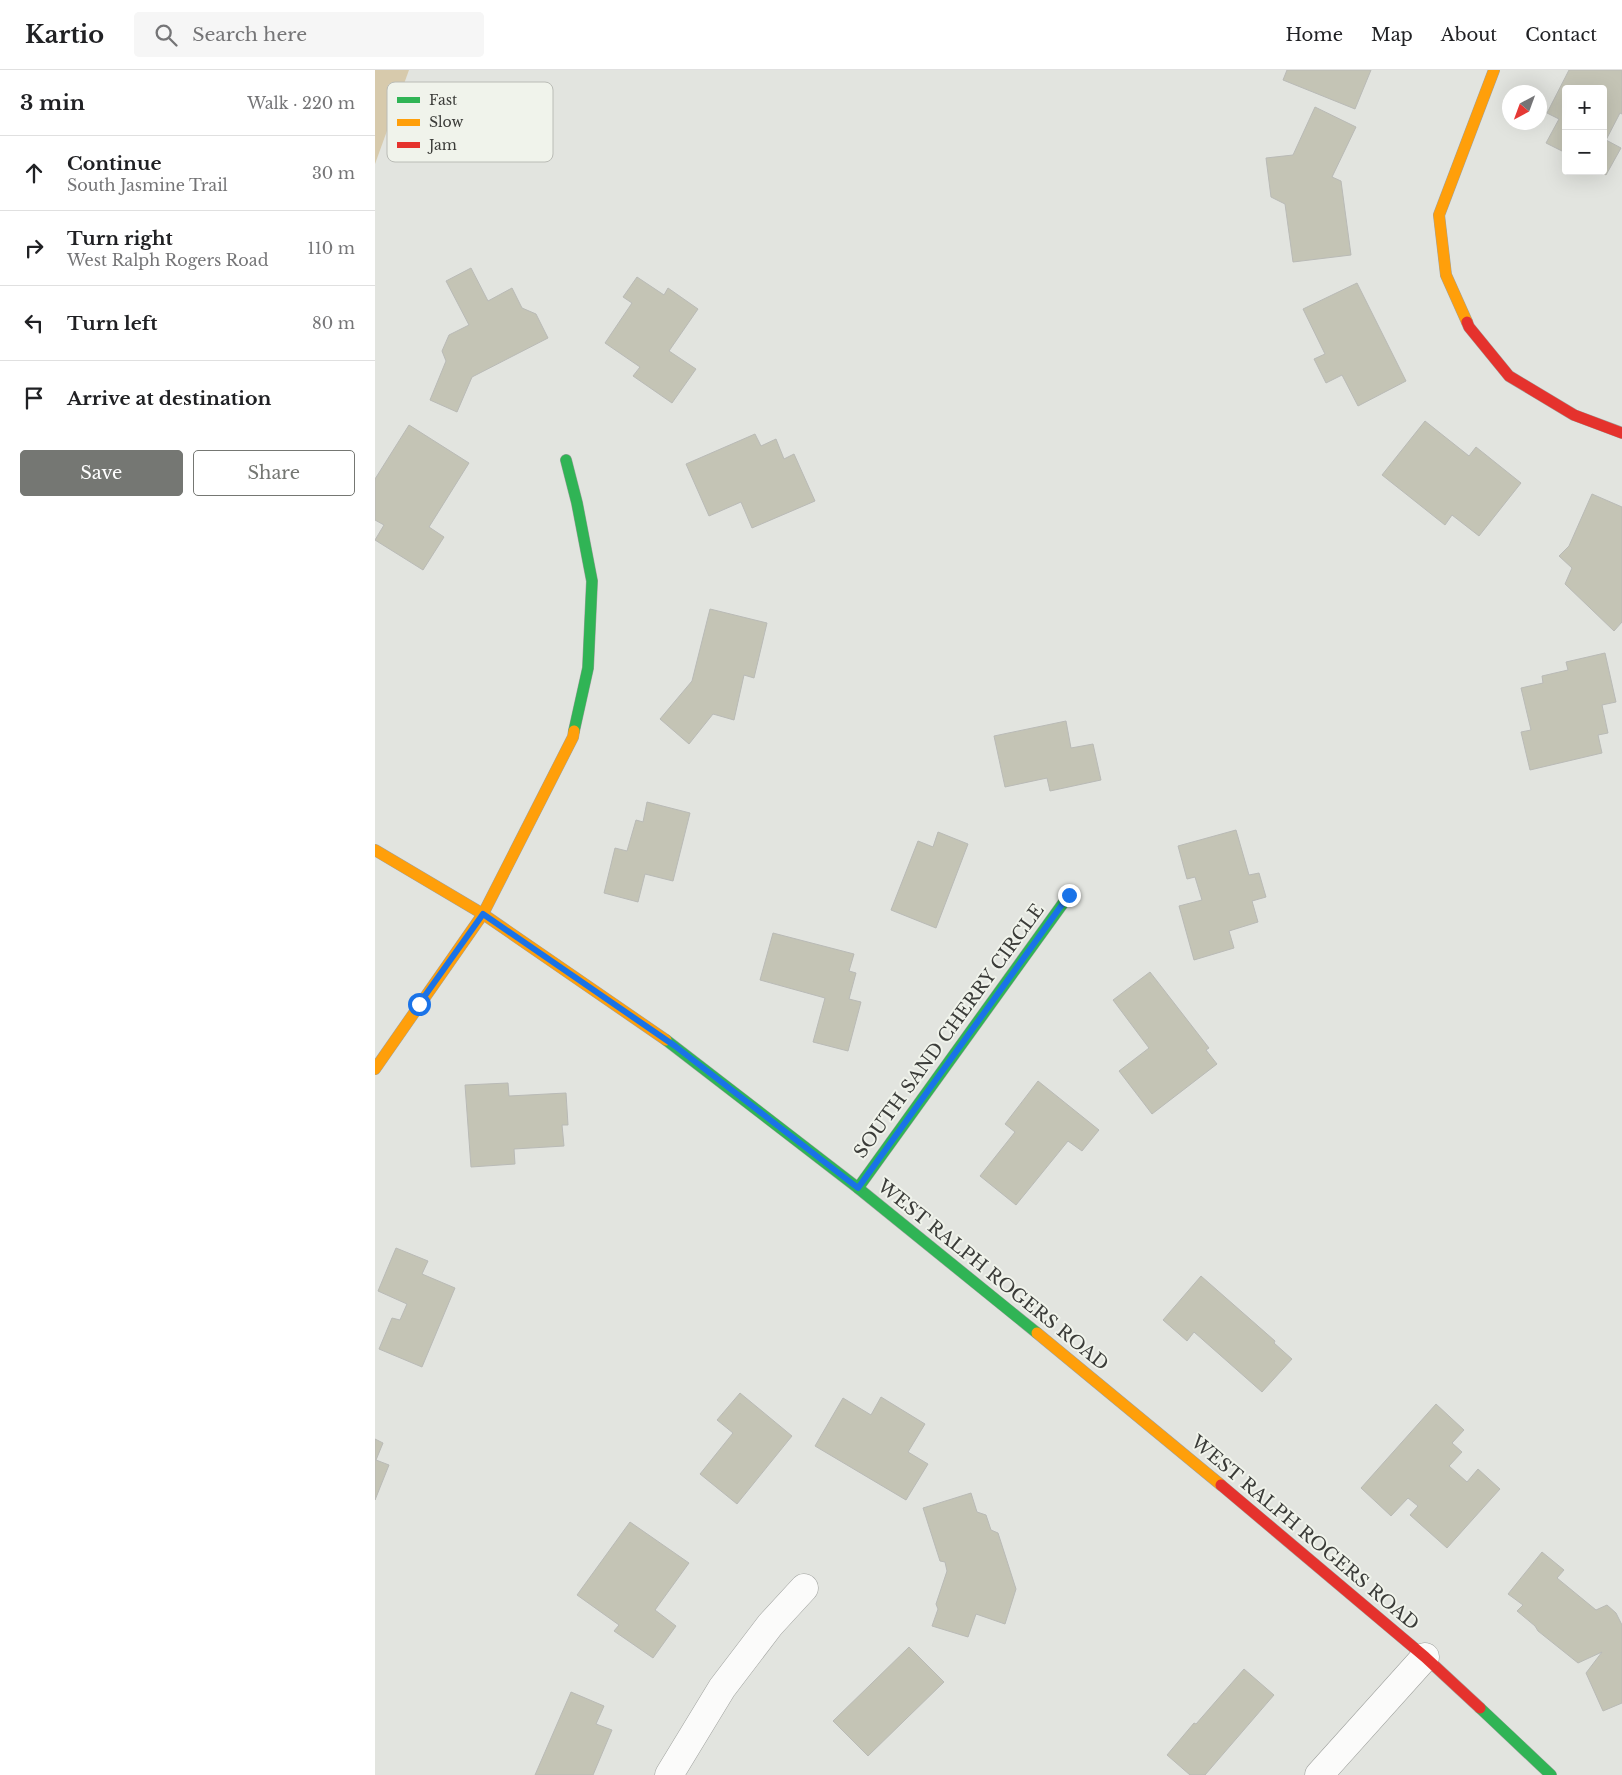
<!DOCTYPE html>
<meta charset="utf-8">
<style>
:root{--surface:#fff;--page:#f6f6f6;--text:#202124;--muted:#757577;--line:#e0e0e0;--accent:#757773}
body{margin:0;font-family:"Libre Baskerville",serif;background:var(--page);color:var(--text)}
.controls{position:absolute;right:15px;top:15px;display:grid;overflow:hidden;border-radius:5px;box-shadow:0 5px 20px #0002}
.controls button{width:45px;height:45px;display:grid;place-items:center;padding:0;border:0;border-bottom:1px solid var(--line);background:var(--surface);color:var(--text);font:25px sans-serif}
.compass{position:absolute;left:1127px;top:15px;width:45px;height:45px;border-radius:50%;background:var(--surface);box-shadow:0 5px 20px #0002;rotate:221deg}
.stop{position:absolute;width:15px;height:15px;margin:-11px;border:4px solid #1a73e8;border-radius:50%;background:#fff}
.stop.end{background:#1a73e8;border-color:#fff;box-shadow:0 1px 5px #0008}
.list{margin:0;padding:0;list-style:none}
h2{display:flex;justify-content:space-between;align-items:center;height:65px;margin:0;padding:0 20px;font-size:21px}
h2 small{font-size:16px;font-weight:400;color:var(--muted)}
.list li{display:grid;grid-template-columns:32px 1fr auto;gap:15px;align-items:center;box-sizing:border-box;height:75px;padding:0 20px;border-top:1px solid var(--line)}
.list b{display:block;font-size:19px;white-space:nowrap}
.list p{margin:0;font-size:16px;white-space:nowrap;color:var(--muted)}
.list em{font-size:16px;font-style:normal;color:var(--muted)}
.actions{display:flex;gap:10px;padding:15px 20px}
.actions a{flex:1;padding:11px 0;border:1px solid var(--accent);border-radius:5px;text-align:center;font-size:18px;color:var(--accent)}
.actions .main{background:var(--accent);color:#fff}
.icon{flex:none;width:28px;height:28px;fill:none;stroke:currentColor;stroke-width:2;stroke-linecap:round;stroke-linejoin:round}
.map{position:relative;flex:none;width:1247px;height:1705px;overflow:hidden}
header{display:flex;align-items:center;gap:30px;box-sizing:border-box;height:70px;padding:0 25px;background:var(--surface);border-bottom:1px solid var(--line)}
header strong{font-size:24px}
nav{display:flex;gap:28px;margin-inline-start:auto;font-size:18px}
.search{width:350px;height:45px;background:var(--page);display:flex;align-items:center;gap:12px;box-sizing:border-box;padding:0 18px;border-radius:5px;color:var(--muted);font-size:19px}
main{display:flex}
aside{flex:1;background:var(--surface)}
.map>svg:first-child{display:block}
</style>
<header>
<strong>Kartio</strong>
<div class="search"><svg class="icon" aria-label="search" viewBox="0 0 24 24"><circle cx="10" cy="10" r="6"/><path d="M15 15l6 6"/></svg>Search here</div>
<nav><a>Home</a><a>Map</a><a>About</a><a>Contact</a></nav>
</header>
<main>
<aside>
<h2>3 min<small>Walk · 220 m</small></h2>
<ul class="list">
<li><svg class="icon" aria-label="ahead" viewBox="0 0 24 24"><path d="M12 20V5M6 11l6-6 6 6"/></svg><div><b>Continue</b><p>South Jasmine Trail</p></div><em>30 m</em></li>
<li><svg class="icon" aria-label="right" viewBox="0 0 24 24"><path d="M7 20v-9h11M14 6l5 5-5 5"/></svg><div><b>Turn right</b><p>West Ralph Rogers Road</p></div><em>110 m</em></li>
<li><svg class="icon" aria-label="left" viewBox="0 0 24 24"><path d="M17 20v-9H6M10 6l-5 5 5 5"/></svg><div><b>Turn left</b></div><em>80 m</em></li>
<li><svg class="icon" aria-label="arrive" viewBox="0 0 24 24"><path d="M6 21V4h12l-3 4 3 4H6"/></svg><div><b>Arrive at destination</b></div></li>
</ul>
<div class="actions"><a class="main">Save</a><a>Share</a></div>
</aside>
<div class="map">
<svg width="1247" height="1705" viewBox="0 0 1247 1705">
<rect width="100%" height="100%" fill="#e2e4df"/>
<polygon fill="#d7caac" points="0,0 34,0 0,94"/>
<g fill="#c4c4b5" stroke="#b9bab6">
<polygon points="912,0 996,0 980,39 908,10"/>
<polygon points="1194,0 1247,0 1247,44 1245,43 1231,70 1246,78 1231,105 1225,101 1228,101 1228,19 1191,19 1191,83 1171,73 1184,49 1172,43"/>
<polygon points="940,37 981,57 957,107 966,111 976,185 918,192 910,134 896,127 891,88 918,85"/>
<polygon points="96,198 113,231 137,218 147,238 161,244 173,268 97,307 82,342 55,330 71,291 67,281 74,265 94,255 71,211"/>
<polygon points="262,207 289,225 293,218 323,239 294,281 321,299 297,333 258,306 265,297 230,273 257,233 248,227"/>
<polygon points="982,213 1031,311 983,336 967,305 951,313 939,289 950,284 928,239"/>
<polygon points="1050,351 1094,386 1101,377 1146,413 1104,466 1077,445 1070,455 1007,405"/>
<polygon points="34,355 94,393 54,457 69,467 48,500 0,470 9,455 0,450 0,409"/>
<polygon points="380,364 386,376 401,369 409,389 419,384 440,431 377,458 366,432 334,446 311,394"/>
<polygon points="1217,424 1247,437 1247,552 1239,561 1190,514 1197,498 1184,486 1194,476"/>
<polygon points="335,539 392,553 379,608 369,605 359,650 338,644 314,674 285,649 317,611"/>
<polygon points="1230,583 1241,632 1227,635 1233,663 1223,665 1227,683 1155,700 1146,662 1156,660 1146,618 1168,613 1167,606 1193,600 1191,592"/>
<polygon points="691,651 696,678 718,674 726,710 675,721 672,708 630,717 619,666"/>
<polygon points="272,732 315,743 298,811 270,804 263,832 229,823 240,778 252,781 261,750 268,752"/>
<polygon points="861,760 874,805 884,803 891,827 877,831 883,852 854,861 859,878 819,890 804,836 827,830 820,807 812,809 803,776"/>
<polygon points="563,762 593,774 561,858 516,840 543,771 558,777"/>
<polygon points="398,863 479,884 474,901 481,903 474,929 486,932 473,981 438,972 450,928 385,910"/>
<polygon points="775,902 834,978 831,980 842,994 777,1044 744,1001 774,978 738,930"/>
<polygon points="663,1011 724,1060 707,1081 693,1071 641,1135 605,1106 640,1062 630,1054"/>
<polygon points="133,1013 134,1026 191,1023 193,1055 187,1055 189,1076 139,1079 140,1094 96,1097 90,1015"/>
<polygon points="21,1178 53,1191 47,1204 80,1218 47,1297 4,1279 17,1248 25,1250 32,1234 3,1221"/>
<polygon points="826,1206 900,1271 899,1273 917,1289 887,1322 819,1262 812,1271 788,1250"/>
<polygon points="365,1323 417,1366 362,1434 325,1404 358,1363 342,1350"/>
<polygon points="506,1327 550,1354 533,1382 553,1394 531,1430 440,1376 468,1328 496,1345"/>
<polygon points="1061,1334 1089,1360 1077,1373 1087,1382 1074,1396 1092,1412 1103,1399 1125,1419 1072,1478 1035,1445 1043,1436 1033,1428 1016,1446 986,1418"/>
<polygon points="0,1369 8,1373 1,1390 14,1395 0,1430"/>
<polygon points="596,1423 602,1442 611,1445 616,1460 623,1463 641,1519 630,1554 601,1544 593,1567 557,1556 563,1539 561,1534 572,1501 570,1492 565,1491 548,1438"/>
<polygon points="255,1452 314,1493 280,1540 301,1556 278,1588 239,1561 244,1555 202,1525"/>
<polygon points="1167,1482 1189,1500 1182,1508 1221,1540 1232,1535 1241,1543 1247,1555 1247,1633 1228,1641 1211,1603 1227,1582 1203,1593 1163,1561 1160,1556 1142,1541 1148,1535 1133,1524"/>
<polygon points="534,1577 569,1612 493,1686 458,1651"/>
<polygon points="869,1599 899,1625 830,1705 815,1705 792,1685 819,1653 821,1654"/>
<polygon points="196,1622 229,1636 221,1654 237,1660 218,1705 160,1705"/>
</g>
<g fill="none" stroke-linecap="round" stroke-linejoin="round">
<defs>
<g id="street">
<polyline points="294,1705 347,1618 395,1555 429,1518"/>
<polyline points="944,1705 1050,1587"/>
</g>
<g id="fast">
<polyline points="191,390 202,433 217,511 213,598 199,661"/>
<polyline points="291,970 483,1118 662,1263"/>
<polyline points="483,1118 694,825"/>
<polyline points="1105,1638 1176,1705"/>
</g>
<g id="slow">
<polyline points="1092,252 1071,205 1064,145 1119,0"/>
<polyline points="0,780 108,844 291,970"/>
<polyline points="0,999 108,844 198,667 199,661"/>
<polyline points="662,1263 846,1415"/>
</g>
<g id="jam">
<polyline points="1092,252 1094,257 1134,306 1199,345 1247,363"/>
<polyline points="846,1415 1050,1587 1105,1638"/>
</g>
</defs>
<use href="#street" stroke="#9fa19e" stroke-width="29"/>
<use href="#fast" stroke="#9fa19e" stroke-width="12"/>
<use href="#slow" stroke="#9fa19e" stroke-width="12"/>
<use href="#jam" stroke="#9fa19e" stroke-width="12"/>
<use href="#street" stroke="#fbfbfa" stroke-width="28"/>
<use href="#fast" stroke="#30b455" stroke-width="11"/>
<use href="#slow" stroke="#ff9f0a" stroke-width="11"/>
<use href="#jam" stroke="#e5322d" stroke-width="11"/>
</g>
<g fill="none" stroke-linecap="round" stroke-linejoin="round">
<polyline stroke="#1a73e8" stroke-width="6" points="44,934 108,844 300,976 483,1118 694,825"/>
</g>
<g text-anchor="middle" stroke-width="4" stroke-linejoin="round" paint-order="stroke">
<g font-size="18" fill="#3b3c39" stroke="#f0f3eb">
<text transform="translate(574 961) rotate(-54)" y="6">SOUTH SAND CHERRY CIRCLE</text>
<text transform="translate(618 1205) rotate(39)" y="6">WEST RALPH ROGERS ROAD</text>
<text transform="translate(930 1463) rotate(40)" y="6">WEST RALPH ROGERS ROAD</text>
</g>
</g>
<rect x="12" y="12" width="166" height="80" rx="8" fill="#f0f3eb" stroke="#babcb6" stroke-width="1"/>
<rect x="22" y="27" width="23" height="6" fill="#30b455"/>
<rect x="22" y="49" width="23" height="7" fill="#ff9f0a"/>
<rect x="22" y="72" width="23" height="6" fill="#e5322d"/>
<g font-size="14" fill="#3b3c39">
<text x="54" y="35">Fast</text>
<text x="54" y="57">Slow</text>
<text x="54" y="80">Jam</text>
</g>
</svg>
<div class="controls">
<button>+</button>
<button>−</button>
</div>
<svg class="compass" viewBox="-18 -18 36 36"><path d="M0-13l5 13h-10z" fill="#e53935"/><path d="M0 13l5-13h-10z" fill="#757577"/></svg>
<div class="stop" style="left:44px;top:934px"></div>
<div class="stop end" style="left:694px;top:825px"></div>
</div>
</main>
